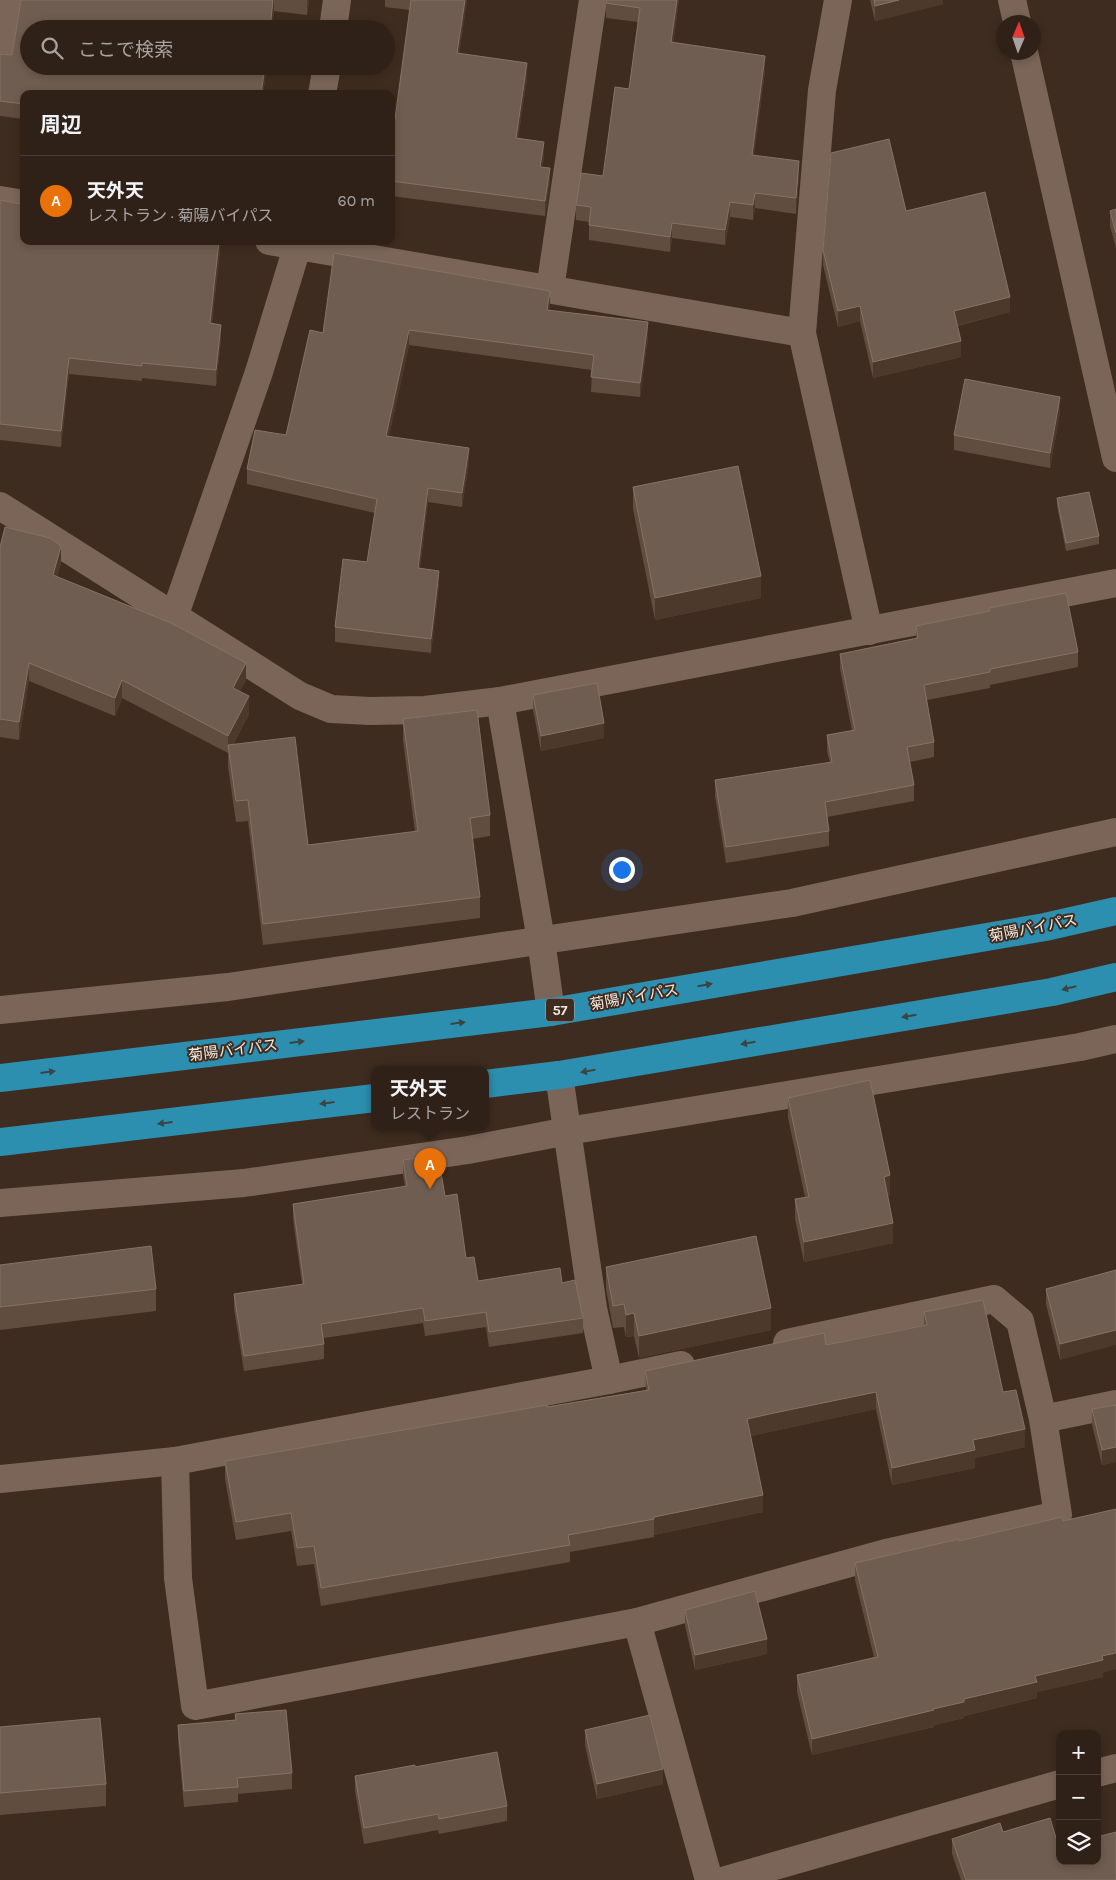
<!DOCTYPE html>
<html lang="ja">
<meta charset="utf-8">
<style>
:root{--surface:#2f2118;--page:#3b2e25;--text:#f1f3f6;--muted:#a7a3a2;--line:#4a3e37;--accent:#0b8043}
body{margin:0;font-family:Karla,"Noto Sans JP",sans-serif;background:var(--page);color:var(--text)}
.controls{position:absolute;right:15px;bottom:15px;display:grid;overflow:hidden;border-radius:10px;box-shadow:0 2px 8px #0003}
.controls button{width:45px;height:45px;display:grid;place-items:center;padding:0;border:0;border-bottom:1px solid var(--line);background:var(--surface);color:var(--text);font:25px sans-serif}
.compass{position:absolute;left:996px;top:15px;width:45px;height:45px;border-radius:50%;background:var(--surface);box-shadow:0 2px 8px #0003;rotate:2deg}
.you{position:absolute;left:621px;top:869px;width:18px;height:18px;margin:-12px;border:4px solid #fff;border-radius:50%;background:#1a73e8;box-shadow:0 0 0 8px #1a73e833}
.badge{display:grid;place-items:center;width:32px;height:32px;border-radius:50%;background:var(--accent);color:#fff;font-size:16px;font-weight:700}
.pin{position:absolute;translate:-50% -41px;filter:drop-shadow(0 1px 2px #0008)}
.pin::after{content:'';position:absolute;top:26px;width:18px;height:15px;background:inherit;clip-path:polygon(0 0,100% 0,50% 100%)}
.popup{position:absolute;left:371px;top:1066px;width:118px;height:65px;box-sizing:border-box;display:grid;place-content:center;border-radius:10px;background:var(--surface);filter:drop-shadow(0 1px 4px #0005);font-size:16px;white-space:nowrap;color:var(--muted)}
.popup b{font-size:19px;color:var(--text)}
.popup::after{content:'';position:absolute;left:50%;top:100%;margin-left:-10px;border:10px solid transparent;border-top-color:var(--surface)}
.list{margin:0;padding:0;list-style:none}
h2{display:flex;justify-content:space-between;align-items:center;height:65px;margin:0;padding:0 20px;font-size:21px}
h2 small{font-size:16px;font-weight:400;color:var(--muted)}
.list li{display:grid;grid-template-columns:32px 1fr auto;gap:15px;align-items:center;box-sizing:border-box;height:90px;padding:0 20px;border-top:1px solid var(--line)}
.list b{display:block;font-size:19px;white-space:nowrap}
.list p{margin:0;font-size:16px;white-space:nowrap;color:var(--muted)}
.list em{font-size:16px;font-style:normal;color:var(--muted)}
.icon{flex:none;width:28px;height:28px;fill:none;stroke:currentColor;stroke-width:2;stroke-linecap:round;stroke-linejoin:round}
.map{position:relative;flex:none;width:1116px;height:1880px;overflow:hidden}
.search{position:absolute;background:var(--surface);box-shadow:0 2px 8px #0003;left:20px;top:20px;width:375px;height:55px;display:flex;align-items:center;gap:12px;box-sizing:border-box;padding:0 18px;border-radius:28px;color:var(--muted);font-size:19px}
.panel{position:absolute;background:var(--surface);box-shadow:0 2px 8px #0003;left:20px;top:90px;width:375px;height:155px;border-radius:10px}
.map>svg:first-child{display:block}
</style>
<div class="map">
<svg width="1116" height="1880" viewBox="0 0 1116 1880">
<rect width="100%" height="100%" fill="#3f2c20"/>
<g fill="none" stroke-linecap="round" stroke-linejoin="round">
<g stroke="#7b6558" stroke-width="28">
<polyline points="838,0 822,90 802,333 869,631"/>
<polyline points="333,29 337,0"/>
<polyline points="0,51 8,0"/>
<polyline points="322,94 327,66"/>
<polyline points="0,200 24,204"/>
<polyline points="269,241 802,333"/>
<polyline points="550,289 593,0"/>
<polyline points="0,506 300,696 331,709 370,711 425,710 500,701 1116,583"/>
<polyline points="174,617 259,372 299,241"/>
<polyline points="500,701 541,940 551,1012"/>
<polyline points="0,1010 228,987 792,903 1116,832"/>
<polyline points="559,1075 593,1308 609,1380"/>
<polyline points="0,1203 244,1183 468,1150 568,1131 1080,1047 1116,1039"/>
<polyline points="1043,1419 1116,1404"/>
<polyline points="175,1461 178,1578 195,1706 637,1622 886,1553 1058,1515 1043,1419 1020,1321 994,1299 787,1343"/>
<polyline points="0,1479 175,1461 609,1380 681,1365"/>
<polyline points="637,1622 709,1880"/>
</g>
<g stroke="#7b6558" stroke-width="28">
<polyline points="1012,0 1017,22"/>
<polyline points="1024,52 1116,458"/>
<polyline points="1097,1773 1116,1768"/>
<polyline points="726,1880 1060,1784"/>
</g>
<g stroke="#2d8faf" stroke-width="28">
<polyline points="0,1078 551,1012 1045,927 1116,911"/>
<polyline points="485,1084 559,1075 1052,992 1116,977"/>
<polyline points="0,1142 375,1098"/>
</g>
</g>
<g fill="#604d40">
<polygon points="21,0 309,0 307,15 274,11 272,29 29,29 29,66 267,66 263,94 24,94 24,119 0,116 0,54 12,55"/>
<polygon points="385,0 467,0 459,54 527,78 518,138 544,157 542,167 550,183 545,216 391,196 391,118 395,119 410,10 385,7"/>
<polygon points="679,0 673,43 765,71 754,155 799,176 796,214 755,208 753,220 730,217 725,245 672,238 670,252 589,240 589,222 576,220 576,205 603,176 629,89 638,22 606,18 606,3"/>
<polygon points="870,0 943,0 943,4 875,21"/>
<polygon points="0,200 24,241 221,241 212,324 221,340 216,386 142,378 142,381 69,374 61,447 0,440"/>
<polygon points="1116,209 1116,248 1110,226 1110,211"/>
<polygon points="906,211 1010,312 957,326 961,357 873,378 860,321 838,327 823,265 823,250"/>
<polygon points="550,305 549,310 648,337 640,397 591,392 592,370 409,345 389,436 469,463 462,507 428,502 420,568 439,585 431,653 335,642 335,627 367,562 375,513 247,484 247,469 286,435 323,333"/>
<polygon points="1060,413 1050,468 954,450 954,435"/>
<polygon points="633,487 761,598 655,620 633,509"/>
<polygon points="1057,498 1099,536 1099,544 1066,551 1057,506"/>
<polygon points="0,547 61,563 57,577 246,680 240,691 249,714 233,745 308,845 415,832 403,740 403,719 490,815 490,836 472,839 480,897 480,918 263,945 248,821 236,822 228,767 228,753 122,698 115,716 29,681 19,740 0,737"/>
<polygon points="989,608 1078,652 1078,667 990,685 990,688 927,700 934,742 934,757 910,762 914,785 914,801 827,817 829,831 829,846 726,863 715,796 715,780 830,763 827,751 827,735 852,731 840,669 840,654 916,638 916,626 989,611"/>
<polygon points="533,695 604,738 541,751 533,710"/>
<polygon points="788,1098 890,1195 888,1196 893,1243 804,1262 795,1219 795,1199 805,1197 788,1118"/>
<polygon points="403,1160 445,1196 466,1258 478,1281 562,1283 583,1318 583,1333 489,1347 486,1327 425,1336 423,1323 324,1338 324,1359 244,1371 234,1309 234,1294 302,1284 293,1219 293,1204 405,1187 403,1175"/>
<polygon points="0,1265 156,1289 156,1311 0,1330"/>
<polygon points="606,1267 771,1330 639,1358 634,1336 626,1337 624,1327 613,1328 606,1289"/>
<polygon points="1116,1270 1060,1360 1046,1304 1046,1289"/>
<polygon points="924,1312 1003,1392 1025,1447 975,1458 975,1468 892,1485 876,1409 774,1431 751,1436 763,1512 654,1535 654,1537 570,1552 570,1562 321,1606 314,1564 297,1566 291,1531 236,1540 225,1479 225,1461 646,1390 645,1371 826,1345 924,1325"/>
<polygon points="1116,1405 1116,1462 1102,1465 1092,1425 1092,1409"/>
<polygon points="959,1541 1103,1673 1103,1677 1037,1692 1037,1698 964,1716 964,1718 934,1725 934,1727 812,1755 797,1692 797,1675 874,1657 855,1580 855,1563"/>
<polygon points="685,1610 767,1654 695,1670 685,1625"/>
<polygon points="235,1714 292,1773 292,1789 238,1794 238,1802 184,1807 178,1740 178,1725 235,1720"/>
<polygon points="0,1727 106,1784 106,1806 0,1815"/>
<polygon points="585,1730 663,1784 597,1799 585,1745"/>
<polygon points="415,1767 507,1806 507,1821 439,1834 438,1830 364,1844 355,1791 355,1776"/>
<polygon points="1003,1832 1059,1848 1116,1880 961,1880 952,1854 952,1839"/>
</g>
<g fill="#4c392c">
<polygon points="273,0 274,0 274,11 272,29 270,29"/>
<polygon points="307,0 309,0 307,15"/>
<polygon points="465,0 467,0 457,69 457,53"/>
<polygon points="677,0 679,0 671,57 671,42"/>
<polygon points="899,0 943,0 943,4 875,21 875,6"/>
<polygon points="765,56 765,71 752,170 752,155"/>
<polygon points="527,63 527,78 516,153 516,138"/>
<polygon points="265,66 267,66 263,94 261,94"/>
<polygon points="544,142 544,157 540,182 540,167"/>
<polygon points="799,161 799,176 796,214 796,198"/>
<polygon points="550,168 550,183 545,216 545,201"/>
<polygon points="755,193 755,208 753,220 753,205"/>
<polygon points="730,202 730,217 725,245 725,230"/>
<polygon points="672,223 672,238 670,252 670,237"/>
<polygon points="219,241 221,241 210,339 210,323"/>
<polygon points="550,291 550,305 547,325 547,310"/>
<polygon points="1010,297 1010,312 954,326 954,311"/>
<polygon points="860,306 860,321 838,327 838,311"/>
<polygon points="648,322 648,337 640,397 640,383"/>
<polygon points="221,325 221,340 216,386 216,370"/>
<polygon points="409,330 409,345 386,450 386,436"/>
<polygon points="961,341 961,357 873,378 873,362"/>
<polygon points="69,358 69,374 61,447 61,431"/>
<polygon points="1060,397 1060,413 1050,468 1050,453"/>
<polygon points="469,448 469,463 462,507 462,493"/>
<polygon points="428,488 428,502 418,583 418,568"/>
<polygon points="61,546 61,563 53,593 53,575"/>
<polygon points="439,571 439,585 431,653 431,639"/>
<polygon points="761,576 761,598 655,620 655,598"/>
<polygon points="29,663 29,681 19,740 19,722"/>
<polygon points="246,663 246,680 233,705 233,688"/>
<polygon points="122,680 122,698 115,716 115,698"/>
<polygon points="249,696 249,714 229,752 228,745 228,753 228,736"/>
<polygon points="604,723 604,738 541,751 541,736"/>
<polygon points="890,1175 890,1195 884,1197 884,1177"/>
<polygon points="893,1223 893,1243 804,1262 804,1242"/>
<polygon points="771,1308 771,1330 639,1358 639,1336"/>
<polygon points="634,1313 634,1336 626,1337 626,1315"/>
<polygon points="1116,1330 1116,1345 1060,1360 1060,1344"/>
<polygon points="876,1392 876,1409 774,1431 747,1437 747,1419 774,1413"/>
<polygon points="1025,1429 1025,1447 975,1458 975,1468 892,1485 892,1468 973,1440"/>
<polygon points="1116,1447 1116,1462 1102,1465 1102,1450"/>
<polygon points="763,1495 763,1512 654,1535 654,1517"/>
<polygon points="767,1639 767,1654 695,1670 695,1655"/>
<polygon points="1116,1653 1116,1669 1103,1673 1103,1677 1037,1692 1037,1698 964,1716 964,1718 934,1725 934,1727 812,1755 812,1739 933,1709 1035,1676"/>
<polygon points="663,1769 663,1784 597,1799 597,1784"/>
</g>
<g fill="#705d51" stroke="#847367">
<polygon points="21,0 273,0 270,29 29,29 29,66 265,66 261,94 24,94 24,104 0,101 0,54 12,55"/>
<polygon points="411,0 465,0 457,53 527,63 516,138 544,142 540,167 550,168 545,201 391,181 391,118 395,119"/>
<polygon points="607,0 677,0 671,42 765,56 752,155 799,161 796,198 755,193 753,205 730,202 725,230 672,223 670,237 589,225 591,207 576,205 581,173 603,176 615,87 629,89 640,8 606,3"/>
<polygon points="874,0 899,0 875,6"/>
<polygon points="889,139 906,211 985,192 1010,297 954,311 961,341 873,362 860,306 838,311 823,250 831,153"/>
<polygon points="0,200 21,204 24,204 24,241 219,241 210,323 221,325 216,370 142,363 142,366 69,358 61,431 0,424"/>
<polygon points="1116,209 1116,233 1110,211"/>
<polygon points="334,253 550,291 547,310 648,322 640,383 591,377 594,355 409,330 386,436 469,448 462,493 428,488 418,568 439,571 431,639 335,627 343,559 367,562 377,499 247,469 255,430 286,435 310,330 323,333"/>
<polygon points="965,379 1060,397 1050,453 954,435"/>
<polygon points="738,466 761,576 655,598 633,487"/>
<polygon points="1089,492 1099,536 1066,543 1057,498"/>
<polygon points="5,527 50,538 61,546 53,575 171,623 246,663 233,688 249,696 228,736 122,680 115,698 29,663 19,722 0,719 0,547"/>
<polygon points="1066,593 1078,652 990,669 990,672 924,685 934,742 907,747 914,785 825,802 829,831 726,847 715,780 832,762 827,735 855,730 840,654 918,638 916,626 990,611 989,608"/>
<polygon points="597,683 604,723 541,736 533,695"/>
<polygon points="477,710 490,815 470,818 480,897 263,924 248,800 236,801 228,745 295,737 308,845 418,831 403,719"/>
<polygon points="870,1080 890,1175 884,1177 893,1223 804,1242 795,1199 809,1197 788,1098"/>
<polygon points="438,1155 445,1196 457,1194 466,1258 474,1257 478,1281 560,1268 562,1283 575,1280 583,1318 489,1332 486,1312 425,1321 423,1308 321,1324 324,1344 244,1356 234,1294 304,1284 293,1204 407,1186 403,1160"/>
<polygon points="756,1236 771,1308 639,1336 634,1313 626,1315 624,1304 613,1306 606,1267"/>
<polygon points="151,1246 156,1289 0,1307 0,1265"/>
<polygon points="1116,1270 1116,1330 1060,1344 1046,1289"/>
<polygon points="983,1300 1003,1392 1016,1390 1025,1429 973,1440 975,1450 892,1468 876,1392 774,1413 747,1419 763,1495 654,1517 654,1519 568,1535 570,1545 321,1588 314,1546 297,1548 291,1513 236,1522 225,1461 547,1405 547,1407 649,1390 645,1371 824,1333 826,1345 927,1325 924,1312"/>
<polygon points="1116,1405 1116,1447 1102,1450 1092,1409"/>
<polygon points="1116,1509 1116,1653 1102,1656 1103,1660 1035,1676 1037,1682 964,1699 964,1702 933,1709 934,1710 812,1739 797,1675 878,1657 855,1563 959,1539 959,1541 1062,1517 1063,1521"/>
<polygon points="755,1591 767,1639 695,1655 685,1610"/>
<polygon points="286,1710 292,1773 237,1778 238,1787 184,1791 178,1725 236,1720 235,1714"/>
<polygon points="650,1715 663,1769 597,1784 585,1730"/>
<polygon points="100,1718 106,1784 0,1793 0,1727"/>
<polygon points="497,1752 507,1806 439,1819 438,1814 364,1828 355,1776 415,1765 415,1767"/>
<polygon points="1050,1818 1059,1848 1060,1848 1060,1861 1097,1861 1097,1837 1116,1832 1116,1880 966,1880 952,1839 1000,1823 1003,1832"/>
</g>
<defs><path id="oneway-solid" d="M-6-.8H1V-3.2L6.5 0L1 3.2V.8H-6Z" transform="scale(1.25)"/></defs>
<g fill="#3a4544">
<use href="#oneway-solid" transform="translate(705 985) rotate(-10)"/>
<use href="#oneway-solid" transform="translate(1069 988) rotate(166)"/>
<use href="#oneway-solid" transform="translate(909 1016) rotate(170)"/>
<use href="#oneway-solid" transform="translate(458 1023) rotate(-7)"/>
<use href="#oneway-solid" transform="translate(297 1042) rotate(-7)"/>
<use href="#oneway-solid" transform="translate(748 1043) rotate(170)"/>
<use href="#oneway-solid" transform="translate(588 1071) rotate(170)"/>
<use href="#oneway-solid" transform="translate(48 1072) rotate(-7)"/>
<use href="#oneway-solid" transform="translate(327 1103) rotate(173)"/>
<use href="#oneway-solid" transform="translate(165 1123) rotate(173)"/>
</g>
<g text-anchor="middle" stroke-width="4" stroke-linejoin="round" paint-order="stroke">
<rect fill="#3f2c20" stroke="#bdafa6" stroke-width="1" x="546" y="998.5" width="28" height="23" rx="4"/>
<g font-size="14" font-weight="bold" fill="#f3e7df">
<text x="560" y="1015">57</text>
</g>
<g font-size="15" fill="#f3e7df" stroke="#3f2c20">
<text transform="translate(1033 928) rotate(-11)" y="5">菊陽バイパス</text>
<text transform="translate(634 997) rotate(-10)" y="5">菊陽バイパス</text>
<text transform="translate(233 1050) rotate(-7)" y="5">菊陽バイパス</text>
</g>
</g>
</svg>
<div class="controls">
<button>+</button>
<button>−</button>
<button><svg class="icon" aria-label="layers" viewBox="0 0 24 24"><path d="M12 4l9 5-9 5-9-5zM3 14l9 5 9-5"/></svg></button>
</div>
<svg class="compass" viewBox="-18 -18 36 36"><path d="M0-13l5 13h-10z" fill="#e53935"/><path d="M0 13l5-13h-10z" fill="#a7a3a2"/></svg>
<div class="you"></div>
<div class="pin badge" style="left:430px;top:1189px;background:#e8710a">A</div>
<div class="popup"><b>天外天</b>レストラン</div>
<div class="search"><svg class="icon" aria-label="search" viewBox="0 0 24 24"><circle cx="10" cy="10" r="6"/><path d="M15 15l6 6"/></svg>ここで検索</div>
<section class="panel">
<h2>周辺<small></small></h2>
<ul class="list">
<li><span class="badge" style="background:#e8710a">A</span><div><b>天外天</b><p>レストラン · 菊陽バイパス</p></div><em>60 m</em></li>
</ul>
</section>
</div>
